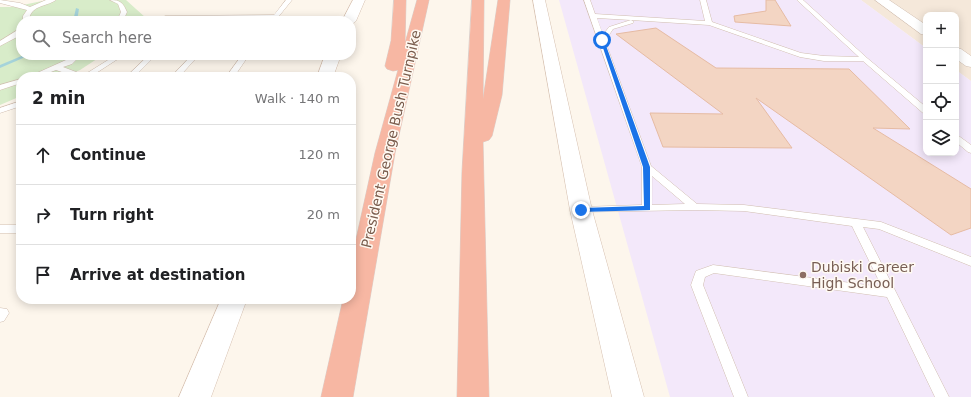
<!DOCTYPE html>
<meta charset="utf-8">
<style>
:root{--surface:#fff;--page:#f6f6f6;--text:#202124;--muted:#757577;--line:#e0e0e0}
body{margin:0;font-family:"DejaVu Sans",sans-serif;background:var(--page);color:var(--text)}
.controls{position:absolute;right:12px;top:12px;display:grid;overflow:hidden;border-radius:8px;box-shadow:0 2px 10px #0003}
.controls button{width:36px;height:36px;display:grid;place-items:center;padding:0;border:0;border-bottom:1px solid var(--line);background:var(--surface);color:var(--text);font:20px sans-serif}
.stop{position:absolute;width:12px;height:12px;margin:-9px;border:3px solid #1a73e8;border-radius:50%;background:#fff}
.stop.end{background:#1a73e8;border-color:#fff;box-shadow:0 1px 4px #0008}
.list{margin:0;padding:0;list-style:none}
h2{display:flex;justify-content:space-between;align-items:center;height:52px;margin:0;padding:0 16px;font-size:17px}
h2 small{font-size:13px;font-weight:400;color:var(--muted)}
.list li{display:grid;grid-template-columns:26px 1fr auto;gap:12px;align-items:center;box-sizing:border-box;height:60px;padding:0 16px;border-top:1px solid var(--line)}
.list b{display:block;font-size:15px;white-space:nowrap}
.list em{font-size:13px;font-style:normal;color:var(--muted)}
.icon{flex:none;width:22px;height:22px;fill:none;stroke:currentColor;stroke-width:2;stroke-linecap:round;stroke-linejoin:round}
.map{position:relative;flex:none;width:971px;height:397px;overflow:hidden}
.search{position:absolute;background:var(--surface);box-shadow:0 2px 10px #0003;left:16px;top:16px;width:340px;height:44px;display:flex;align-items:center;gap:10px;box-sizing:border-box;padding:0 14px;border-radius:16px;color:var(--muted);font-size:15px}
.panel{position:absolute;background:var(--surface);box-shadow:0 2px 10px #0003;left:16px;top:72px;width:340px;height:232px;border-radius:16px}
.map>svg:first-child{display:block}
</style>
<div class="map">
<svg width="971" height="397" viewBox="0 0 971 397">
<rect width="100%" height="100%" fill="#fdf6ec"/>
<polygon fill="#f5e8da" points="861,0 971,0 971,81 956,70 956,15 926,15 926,48"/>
<polygon fill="#f3e8fa" points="559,0 861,0 926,48 926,153 956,153 956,70 971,81 971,397 670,397"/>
<polygon fill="#d8ecc9" points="47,0 126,0 146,18 143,21 21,21 21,55 103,55 80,70 64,77 21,77 21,96 0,105 0,7 13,7"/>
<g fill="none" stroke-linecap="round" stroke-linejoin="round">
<g fill="#a5d3da" fill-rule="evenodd">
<polygon points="76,8 79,9 77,21 73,21"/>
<polygon points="24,55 30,55 0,68 0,65"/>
</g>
</g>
<g fill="#f3d5c3" stroke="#e6bba3">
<polygon points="766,0 775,0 791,26 735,22 734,16 766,11"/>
<polygon points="656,28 716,68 849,69 910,129 873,128 971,189 971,228 951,235 756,98 792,148 663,147 650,113 723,114 616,34"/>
</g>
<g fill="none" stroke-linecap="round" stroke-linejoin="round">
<defs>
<g id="lane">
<path d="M0,0L20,3L30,7L46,0H56C46,7 30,5 29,21H23V16L27,10L0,3Z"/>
<path d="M110,0C121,0 123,3 127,12L123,21H117L121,12L118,4Z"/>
<polygon points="286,0 292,0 275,21 269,21 270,19 158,21 165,16 274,15"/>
<path d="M584,0H590L595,14L705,21L700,0H706L712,22L801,53L824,56L859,57L797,0H803L867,58L926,107V113H923L863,61H824L800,57L709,25L631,20L634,22L633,23L613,29L605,41L651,166L697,204L744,205L881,222L971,257V266L879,229L863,227L949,397H935L887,297L714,273L705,277L703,285L748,397H734L691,285L696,271L713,265L882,287L852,226L744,211L695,210L577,212L576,210L577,208L581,207L642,205V167ZM597,18L631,20L609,27L603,35ZM652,176L685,204L652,205Z"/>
<polygon points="21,28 21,34 17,37 0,46 0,41"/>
<polygon points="74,55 81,55 72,64 63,67 84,75 116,55 124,55 90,77 76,77 56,70 38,77 28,77 66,60"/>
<polygon points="149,55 156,55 134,77 126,77"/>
<polygon points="192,55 199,55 179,77 171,77"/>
<polygon points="242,55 249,55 234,77 226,77"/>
<polygon points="21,79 21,83 0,90 0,85"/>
<polygon points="21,101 21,106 0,113 0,108"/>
<polygon points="956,134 971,145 971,153 968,152 956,142"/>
<rect x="0" y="225" width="21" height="8"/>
<polygon points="0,308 7,309 9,313 4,321 0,322"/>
</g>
<g id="street">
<polygon points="875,0 889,0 926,25 926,35 921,34"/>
<polygon points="956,48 961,49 971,56 971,67 966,66 956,59"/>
</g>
<g id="secondary">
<polygon points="353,0 365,0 356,21 351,25 351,21 342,21"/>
<polygon points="533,0 545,0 592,210 644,397 612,397 570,210"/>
<polygon points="325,55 341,55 333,77 317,77"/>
<polygon points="221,299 247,299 211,397 179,397"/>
</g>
<g id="highway">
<polygon points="394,0 406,0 405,43 417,0 429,0 395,153 353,397 321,397 343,299 351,299 351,262 375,153 398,70 393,71 387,69 385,66 391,41"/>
<polygon points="472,0 484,0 483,99 498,0 510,0 502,95 492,136 489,140 483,142 489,397 457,397 462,172"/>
</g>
</defs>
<use href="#lane" stroke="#d1beb0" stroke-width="1"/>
<use href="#street" stroke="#d1beb0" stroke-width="1"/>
<use href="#secondary" stroke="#d6c0b0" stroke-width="1"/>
<use href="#highway" stroke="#dad1cd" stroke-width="1"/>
<use href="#lane" fill="#fff" fill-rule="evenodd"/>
<use href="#street" fill="#fff" fill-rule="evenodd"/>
<use href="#secondary" fill="#fff" fill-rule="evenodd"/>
<use href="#highway" fill="#f7b7a3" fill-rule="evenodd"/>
</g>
<polygon fill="#1a73e8" points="600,39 604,40 650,167 650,210 581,212 578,210 581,208 644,206 643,167"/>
<circle fill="#8d6e63" stroke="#fffaf3" stroke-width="1.5" cx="803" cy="275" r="4"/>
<g text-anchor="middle" stroke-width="3" stroke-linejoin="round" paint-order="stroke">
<g font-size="14" fill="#7a5c4d" stroke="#fffaf3">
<text transform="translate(391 139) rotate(-77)" y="5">President George Bush Turnpike</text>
</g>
<g font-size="14" fill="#785e54" stroke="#fffaf3" text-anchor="start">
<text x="811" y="272">Dubiski Career<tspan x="811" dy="16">High School</tspan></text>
</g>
</g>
</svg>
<div class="controls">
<button>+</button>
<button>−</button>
<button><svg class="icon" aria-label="locate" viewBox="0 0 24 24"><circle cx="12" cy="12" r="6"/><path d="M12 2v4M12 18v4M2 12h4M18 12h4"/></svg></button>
<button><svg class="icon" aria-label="layers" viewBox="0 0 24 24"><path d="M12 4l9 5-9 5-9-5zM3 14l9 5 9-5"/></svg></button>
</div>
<div class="stop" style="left:602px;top:40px"></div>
<div class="stop end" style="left:581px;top:210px"></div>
<div class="search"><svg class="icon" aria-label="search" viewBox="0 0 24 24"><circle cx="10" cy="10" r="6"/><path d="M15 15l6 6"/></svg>Search here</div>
<section class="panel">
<h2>2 min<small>Walk · 140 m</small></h2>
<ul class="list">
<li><svg class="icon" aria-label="ahead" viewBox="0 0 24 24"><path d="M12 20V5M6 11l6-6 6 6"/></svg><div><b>Continue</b></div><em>120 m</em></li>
<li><svg class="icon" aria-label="right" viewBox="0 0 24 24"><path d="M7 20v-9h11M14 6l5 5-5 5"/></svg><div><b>Turn right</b></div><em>20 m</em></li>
<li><svg class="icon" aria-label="arrive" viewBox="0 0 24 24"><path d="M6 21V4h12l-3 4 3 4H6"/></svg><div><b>Arrive at destination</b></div></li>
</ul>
</section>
</div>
